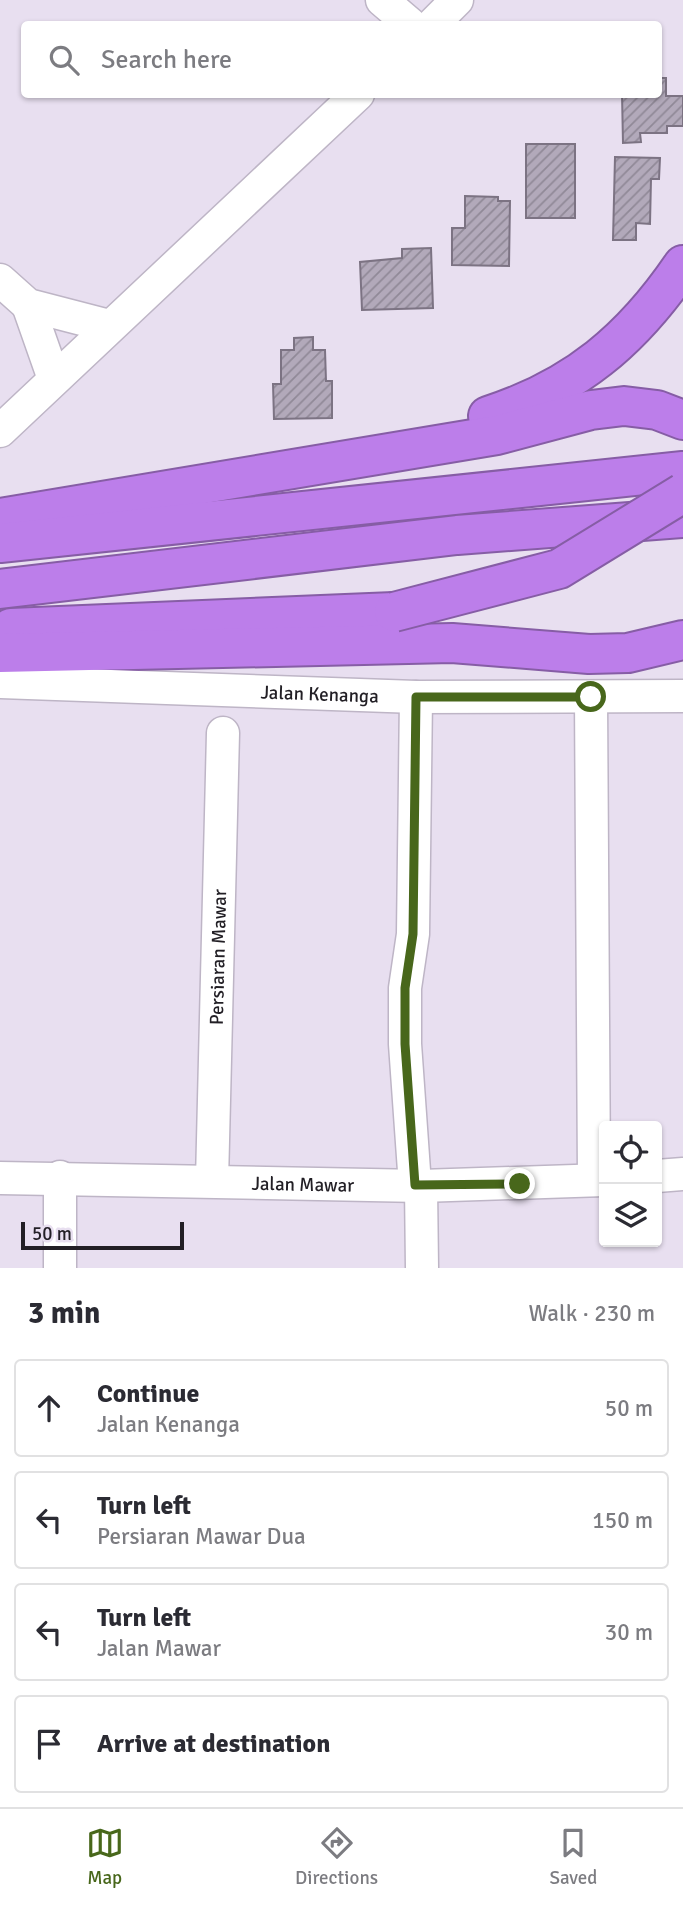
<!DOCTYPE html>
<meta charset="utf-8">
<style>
:root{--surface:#fff;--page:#f2f2f3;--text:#2b2b33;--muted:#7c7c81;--line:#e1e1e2;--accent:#48671b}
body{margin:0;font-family:Signika,sans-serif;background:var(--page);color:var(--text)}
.controls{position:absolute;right:21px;bottom:21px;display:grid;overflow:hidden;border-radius:7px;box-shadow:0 2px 5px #0004}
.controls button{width:63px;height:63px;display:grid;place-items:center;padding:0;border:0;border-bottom:2px solid var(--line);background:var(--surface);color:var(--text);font:35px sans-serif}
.scale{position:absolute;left:21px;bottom:18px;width:163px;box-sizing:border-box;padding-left:7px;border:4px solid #221f25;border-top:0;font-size:19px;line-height:24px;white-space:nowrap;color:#221f25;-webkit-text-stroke:5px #e8dff0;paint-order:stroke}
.stop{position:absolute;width:21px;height:21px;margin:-16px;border:5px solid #48671b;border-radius:50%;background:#fff}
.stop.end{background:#48671b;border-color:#fff;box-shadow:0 2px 7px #0008}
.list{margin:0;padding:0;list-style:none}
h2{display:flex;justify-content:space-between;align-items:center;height:91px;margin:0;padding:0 28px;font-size:30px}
h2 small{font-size:23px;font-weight:400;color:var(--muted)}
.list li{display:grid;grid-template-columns:46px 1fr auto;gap:21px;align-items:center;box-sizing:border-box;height:98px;margin:0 14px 14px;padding:0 14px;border:2px solid var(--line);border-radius:7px}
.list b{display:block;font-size:26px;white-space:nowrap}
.list p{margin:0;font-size:23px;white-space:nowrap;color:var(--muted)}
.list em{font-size:23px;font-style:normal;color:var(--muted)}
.icon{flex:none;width:38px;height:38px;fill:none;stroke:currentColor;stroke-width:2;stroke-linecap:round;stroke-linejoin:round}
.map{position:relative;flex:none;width:683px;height:1268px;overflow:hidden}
.search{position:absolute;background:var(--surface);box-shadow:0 2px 5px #0004;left:21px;right:21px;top:21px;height:77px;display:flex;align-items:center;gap:18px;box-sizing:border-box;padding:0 24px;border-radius:7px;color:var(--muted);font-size:26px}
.sheet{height:539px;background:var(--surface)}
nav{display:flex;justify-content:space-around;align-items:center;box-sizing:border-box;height:98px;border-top:2px solid var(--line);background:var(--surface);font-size:19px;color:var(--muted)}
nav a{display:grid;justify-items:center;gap:4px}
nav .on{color:var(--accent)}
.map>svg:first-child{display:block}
</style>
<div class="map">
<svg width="683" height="1268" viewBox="0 0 683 1268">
<defs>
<pattern id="building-hatch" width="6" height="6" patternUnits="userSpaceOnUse" patternTransform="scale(1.75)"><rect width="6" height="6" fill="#b2a9ba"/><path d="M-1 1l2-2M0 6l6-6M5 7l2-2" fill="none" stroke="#908997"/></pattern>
</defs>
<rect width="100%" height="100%" fill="#e8dff0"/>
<g fill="url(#building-hatch)" stroke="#7c7383" stroke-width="2">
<polygon points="658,78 666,78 666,96 683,96 683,126 667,126 667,133 640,133 641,142 623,143 622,94 658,94"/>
<rect x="526" y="144" width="49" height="74"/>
<polygon points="615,157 660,158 659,179 651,179 650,224 636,223 636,240 613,240"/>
<polygon points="465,196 498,197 498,201 510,201 509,266 452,265 452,228 465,228"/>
<polygon points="431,248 433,308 362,310 360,262 402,258 402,249"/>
<polygon points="313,337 313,350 325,350 326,381 332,381 332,418 274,419 273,384 281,384 281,350 294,350 294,338"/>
</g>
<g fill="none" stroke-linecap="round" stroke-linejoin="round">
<defs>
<g id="minor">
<polyline points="382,0 410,24"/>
<polyline points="433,24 457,0"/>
<polyline points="0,280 28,305 109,326"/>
<polyline points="28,305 54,379"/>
<polyline points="0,431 358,94"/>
<path id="s1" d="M0,682L416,697L683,696"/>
<polyline points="591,697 594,1180"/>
<polyline points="657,1176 683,1174"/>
<polyline points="60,1177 60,1268"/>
<path id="s2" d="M0,1178L421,1186L604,1180"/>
<path id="s3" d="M212,1181L223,733"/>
<polyline points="415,1185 405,1044 405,988 413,934 416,697"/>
<polyline points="421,1186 422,1268"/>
</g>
<g id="highway">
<path d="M488,416C575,388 632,340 683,265"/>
<polyline points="0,518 497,435 591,410 624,406 657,410 683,420"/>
<polyline points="0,543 683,471"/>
<polyline points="0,589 457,535 683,518"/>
<polyline points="11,628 394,612"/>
<polyline points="0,653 452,643 589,654 628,653 683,640"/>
</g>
</defs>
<use href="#minor" stroke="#beb5c6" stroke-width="35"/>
<use href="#highway" stroke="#865da5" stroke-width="42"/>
<use href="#minor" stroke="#fff" stroke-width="32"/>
<use href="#highway" stroke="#bc7eea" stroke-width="38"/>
<defs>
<polyline id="highway-bridge" points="394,612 559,569 683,493"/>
</defs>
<use href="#highway-bridge" stroke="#865da5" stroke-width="42" stroke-linecap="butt"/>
<use href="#highway-bridge" stroke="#bc7eea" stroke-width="38"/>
</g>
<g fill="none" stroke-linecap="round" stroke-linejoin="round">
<polyline stroke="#48671b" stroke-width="9" points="520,1184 415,1185 405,1044 405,988 413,934 416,697 591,697"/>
</g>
<g text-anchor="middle" stroke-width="7" stroke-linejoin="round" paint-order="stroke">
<g font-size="19" fill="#221f25" stroke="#e8dff0">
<text dy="7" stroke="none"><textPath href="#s1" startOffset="320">Jalan Kenanga</textPath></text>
<text dy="7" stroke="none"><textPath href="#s3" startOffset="224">Persiaran Mawar</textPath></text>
<text dy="7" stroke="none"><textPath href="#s2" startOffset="303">Jalan Mawar</textPath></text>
</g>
</g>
</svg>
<div class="controls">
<button><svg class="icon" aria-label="locate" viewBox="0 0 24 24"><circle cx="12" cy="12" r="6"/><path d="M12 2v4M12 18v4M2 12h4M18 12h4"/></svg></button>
<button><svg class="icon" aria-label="layers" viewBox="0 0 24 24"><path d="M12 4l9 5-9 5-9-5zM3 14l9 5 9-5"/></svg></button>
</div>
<div class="scale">50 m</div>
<div class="stop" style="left:591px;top:697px"></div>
<div class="stop end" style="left:520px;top:1184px"></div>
<div class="search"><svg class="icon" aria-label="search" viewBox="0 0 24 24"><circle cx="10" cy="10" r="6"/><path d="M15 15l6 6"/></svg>Search here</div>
</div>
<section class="sheet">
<h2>3 min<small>Walk · 230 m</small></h2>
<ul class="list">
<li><svg class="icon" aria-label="ahead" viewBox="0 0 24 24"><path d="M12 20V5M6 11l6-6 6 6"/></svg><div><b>Continue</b><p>Jalan Kenanga</p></div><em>50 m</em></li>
<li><svg class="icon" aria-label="left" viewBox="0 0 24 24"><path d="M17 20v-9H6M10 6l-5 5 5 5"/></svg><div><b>Turn left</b><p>Persiaran Mawar Dua</p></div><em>150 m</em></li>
<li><svg class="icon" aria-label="left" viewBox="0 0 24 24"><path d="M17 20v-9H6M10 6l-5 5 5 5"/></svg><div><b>Turn left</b><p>Jalan Mawar</p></div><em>30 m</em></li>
<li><svg class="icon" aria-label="arrive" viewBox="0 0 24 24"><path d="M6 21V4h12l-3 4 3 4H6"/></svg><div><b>Arrive at destination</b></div></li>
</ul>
</section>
<nav>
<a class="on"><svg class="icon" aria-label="map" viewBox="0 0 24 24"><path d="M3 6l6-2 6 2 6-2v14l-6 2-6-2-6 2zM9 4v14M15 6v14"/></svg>Map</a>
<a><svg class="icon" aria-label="directions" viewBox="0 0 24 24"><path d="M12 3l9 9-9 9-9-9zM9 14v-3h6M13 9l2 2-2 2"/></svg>Directions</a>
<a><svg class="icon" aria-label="saved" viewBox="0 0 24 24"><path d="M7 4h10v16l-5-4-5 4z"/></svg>Saved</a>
</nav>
